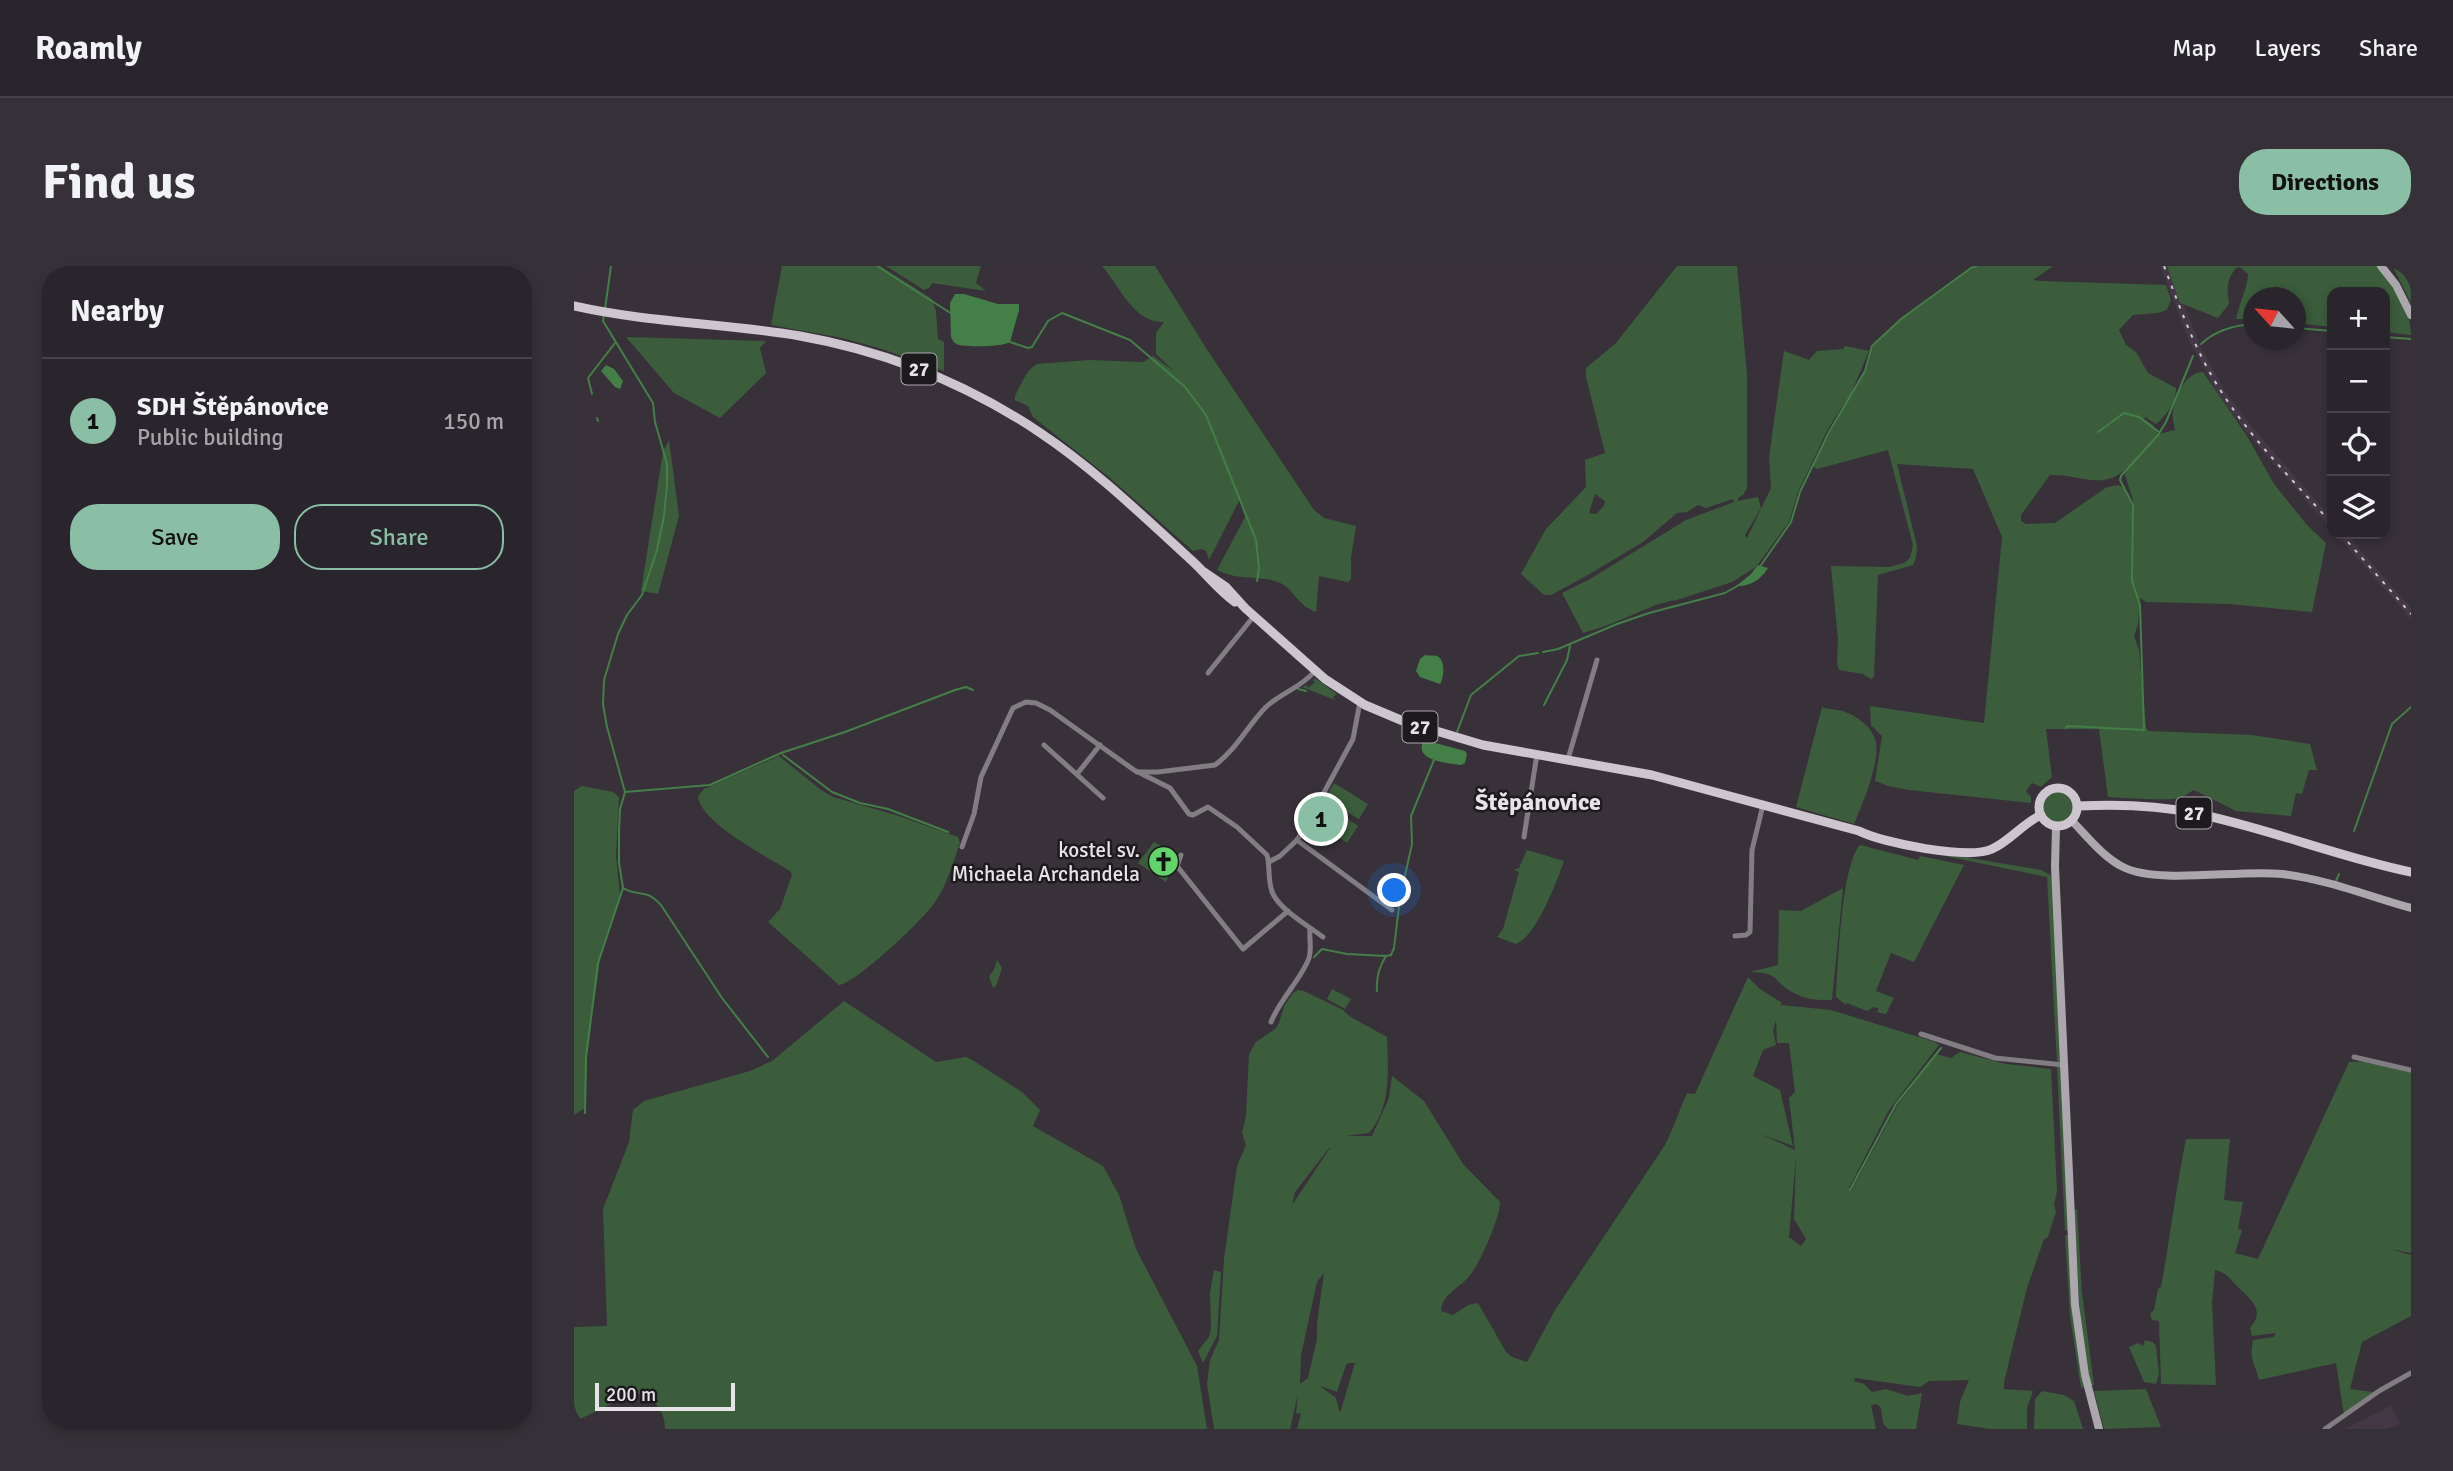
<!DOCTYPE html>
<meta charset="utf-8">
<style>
:root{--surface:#2a252c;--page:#363138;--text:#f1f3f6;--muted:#a5a5a9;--line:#464248;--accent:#8abfa5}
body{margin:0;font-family:Signika,sans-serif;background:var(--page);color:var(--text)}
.controls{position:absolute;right:21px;top:21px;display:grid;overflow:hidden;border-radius:14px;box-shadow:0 4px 10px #0003}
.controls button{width:63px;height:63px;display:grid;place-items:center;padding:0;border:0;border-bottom:2px solid var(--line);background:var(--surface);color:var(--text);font:35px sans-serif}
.compass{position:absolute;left:1669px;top:21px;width:63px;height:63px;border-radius:50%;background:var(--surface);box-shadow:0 4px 10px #0003;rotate:297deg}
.scale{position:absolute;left:21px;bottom:18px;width:140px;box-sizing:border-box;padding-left:7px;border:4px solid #e8e3e9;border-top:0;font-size:19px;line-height:24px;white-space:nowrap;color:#e8e3e9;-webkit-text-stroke:5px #1d1a1e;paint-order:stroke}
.you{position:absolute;left:821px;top:625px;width:24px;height:24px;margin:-18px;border:5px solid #fff;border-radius:50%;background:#1a73e8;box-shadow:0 0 0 10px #1a73e833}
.badge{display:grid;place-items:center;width:46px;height:46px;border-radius:50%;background:var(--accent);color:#111;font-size:23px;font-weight:700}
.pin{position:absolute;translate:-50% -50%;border:4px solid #fff;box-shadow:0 2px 7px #0006}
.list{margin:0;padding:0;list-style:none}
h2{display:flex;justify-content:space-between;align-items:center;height:91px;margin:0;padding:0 28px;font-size:30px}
h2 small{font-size:23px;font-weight:400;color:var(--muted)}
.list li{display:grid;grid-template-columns:46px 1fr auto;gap:21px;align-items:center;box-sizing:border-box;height:126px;padding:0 28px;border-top:2px solid var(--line)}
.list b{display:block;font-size:26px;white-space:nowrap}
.list p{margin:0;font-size:23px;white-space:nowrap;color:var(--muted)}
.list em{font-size:23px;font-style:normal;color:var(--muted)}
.actions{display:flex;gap:14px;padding:21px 28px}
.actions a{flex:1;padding:16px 0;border:2px solid var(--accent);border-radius:28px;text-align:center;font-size:24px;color:var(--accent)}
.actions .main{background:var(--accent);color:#111}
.icon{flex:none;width:38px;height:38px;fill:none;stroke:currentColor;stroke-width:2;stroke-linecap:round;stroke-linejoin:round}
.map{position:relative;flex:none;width:1837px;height:1163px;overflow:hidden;border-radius:28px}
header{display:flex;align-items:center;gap:42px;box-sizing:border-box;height:98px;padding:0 35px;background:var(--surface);border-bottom:2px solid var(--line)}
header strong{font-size:33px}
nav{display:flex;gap:38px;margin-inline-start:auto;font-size:24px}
.intro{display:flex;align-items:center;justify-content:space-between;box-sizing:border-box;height:168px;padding:0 42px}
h1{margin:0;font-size:49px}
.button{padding:18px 32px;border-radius:28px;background:var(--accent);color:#111;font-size:24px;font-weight:700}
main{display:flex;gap:42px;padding:0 42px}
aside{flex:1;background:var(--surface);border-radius:28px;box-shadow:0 4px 10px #0003}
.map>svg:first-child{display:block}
</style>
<header>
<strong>Roamly</strong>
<nav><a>Map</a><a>Layers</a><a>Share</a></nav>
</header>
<div class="intro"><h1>Find us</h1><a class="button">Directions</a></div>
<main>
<aside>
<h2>Nearby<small></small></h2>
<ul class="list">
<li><span class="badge">1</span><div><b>SDH Štěpánovice</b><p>Public building</p></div><em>150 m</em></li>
</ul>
<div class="actions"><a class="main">Save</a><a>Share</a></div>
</aside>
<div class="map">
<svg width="1837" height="1163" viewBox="0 0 1837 1163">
<rect width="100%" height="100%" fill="#38313a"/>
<g fill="#443846">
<polygon points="1586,0 1594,0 1628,83 1649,122 1678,161 1758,253 1758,264 1672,166 1643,126 1615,74"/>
<polygon points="1762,268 1772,268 1781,278 1837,342 1837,353"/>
<polygon points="1817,1140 1829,1163 1770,1163"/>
</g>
<g fill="#3b5d3b" fill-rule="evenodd">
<polygon points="208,0 306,0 358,33 362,45 364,73 370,76 370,105 305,82 268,72 197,59"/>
<polygon points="312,0 407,0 402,17 412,25 358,17 355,22 350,24"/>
<path d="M528,0H581L632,82L740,244L750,252L782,260L777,292V313L774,316L745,310L742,346C722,338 722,326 708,318C689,308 666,316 643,304L671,251L666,233L635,294L632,285L628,283L619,285L536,212L459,151L454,140L441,134V130C447,119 452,104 463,98L515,94L569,96L579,90L600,105L582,88V67L590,56C559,57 546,20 528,0Z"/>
<path d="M1103,0H1163L1173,108V222L1169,229L1164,232V235L1184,231L1187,242L1171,269L1173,272L1197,222L1195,191L1210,85L1235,94L1243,85L1269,83L1271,80L1295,85L1276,130L1293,102L1299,80L1328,53L1397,3L1405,0H1479L1459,14L1467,15L1592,19L1597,34L1593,44L1584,47L1559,49L1545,64L1552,79L1562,86L1574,107L1602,122C1602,136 1593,149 1582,158L1571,151L1570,153L1579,159L1584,168L1601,164C1600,158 1598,152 1599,146C1601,131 1611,106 1629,106L1673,170L1700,218L1733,259L1752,277L1738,346L1656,338L1572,336L1566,332L1564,358L1560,370L1565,384L1572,462L1575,465L1678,469L1736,478L1743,504H1735L1728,528L1722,527L1717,550L1662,545L1620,524C1615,526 1611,531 1606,532C1596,535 1546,532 1534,531L1525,463H1472L1478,511L1467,521L1458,517L1452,525L1457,531V537L1335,524L1314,520L1301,515L1308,470L1297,459L1296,440L1410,457L1428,271L1399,203L1323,198L1343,280L1342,291L1339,299L1304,309L1300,411L1297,413L1289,408L1265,404L1263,397L1264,374L1257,300L1316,301L1330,297L1336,292L1339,279L1314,184L1243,203L1239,200L1273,133L1254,163L1224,226L1215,256L1182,301L1158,316L1103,334C1084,336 1069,345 1051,352C1038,358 1023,363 1009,367L988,327L1016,313L1112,254L1160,236L1159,233L1132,242L1124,239L1113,246L1103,247L1069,276L1014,309L977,329H970L947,308L972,263L1012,221L1011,194L1031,187L1012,111V102L1042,77ZM1554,201L1551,209L1559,234V246L1555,228L1546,219L1533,221L1481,257L1452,258L1447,255V249L1476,209C1508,208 1529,226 1554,201ZM1021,228L1031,235L1030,240L1022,248L1015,247Z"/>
<path d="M1593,0H1804C1820,19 1837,44 1837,69L1811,66V26H1758V61L1722,57V32H1680L1679,53H1662C1665,38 1674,21 1674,8L1666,1L1662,2C1652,15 1653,22 1655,38L1644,52L1606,37Z"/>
<polygon points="1818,0 1837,0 1837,37 1819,1"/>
<polygon points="52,71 192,75 186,82 192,107 146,152 100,127"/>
<polygon points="95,174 105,250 84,328 67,325 89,186"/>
<polygon points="741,412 763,428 759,431 761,434 728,421 733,419 734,422 741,416 739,414"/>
<path d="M1248,441C1256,444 1266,443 1274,447C1285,452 1297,461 1301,473C1308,493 1288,539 1280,558L1222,541Z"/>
<path d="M205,490L247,524L259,531L322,549L384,571L386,577C379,596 374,616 363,633C354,650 281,718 265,719L194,656L206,643L218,609L216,605C194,591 126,557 124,530L130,523Z"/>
<polygon points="760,517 794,538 785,553 757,537 759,532 753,529"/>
<polygon points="8,520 39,526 45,531 42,590 46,630 27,685 13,788 11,842 0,849 0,525"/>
<circle cx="1484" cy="541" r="15"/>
<polygon points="764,546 784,560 773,577 752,563"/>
<polygon points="580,576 599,586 598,600 592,616 564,597"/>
<path d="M1286,579L1344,594L1346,590L1390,599L1340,696L1317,687L1302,725L1320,732L1312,748L1303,746L1305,743L1300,741L1293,745L1273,737L1272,739L1262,731C1264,701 1267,599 1286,579Z"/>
<polygon points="1317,579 1467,604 1476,609 1479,616 1487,796 1483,796 1473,611"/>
<path d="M953,584L990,595C983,615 962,671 942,678L923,671L929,663L945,606L940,604L945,602Z"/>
<path d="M1269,622L1258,734C1246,734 1231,734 1220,727C1197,715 1208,707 1176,706L1204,699L1205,644L1227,645Z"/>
<polygon points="423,694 428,702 423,718 419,722 415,710 420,704"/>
<path d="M1174,711L1186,723L1207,736V739L1257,744L1361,776L1365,779L1315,844L1275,922L1277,925L1323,840L1362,788L1377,792L1386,786L1432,798L1477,803L1483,925L1480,939L1482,946L1474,971L1470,973L1453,1022L1430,1116V1123L1459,1125L1453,1142V1163H1416L1383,1158L1386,1136L1395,1114L1355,1115L1346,1121L1281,1112L1280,1115L1290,1118L1298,1126L1312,1123L1334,1130L1348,1127L1342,1163H1314L1309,1157L1307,1142L1303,1138L1297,1139L1302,1163H723L727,1148L722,1147L724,1128L716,1163H640L633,1118L636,1094L645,1074L650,993L663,900L672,879L668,867L672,850L675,788L682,776L701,763L705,757L710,740L719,727L724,724L730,725L769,744L775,750L813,771C814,804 818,840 795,867L772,870H798L815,832L818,810L850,835L889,898L926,936C927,949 906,997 897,1008C887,1022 868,1027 867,1045L879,1049L894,1039L904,1037L932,1086L938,1091L953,1096L981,1044L1091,879C1100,861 1105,845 1113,827L1121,828ZM1202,754L1203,777H1215L1221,826L1215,832L1221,884L1187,868L1219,880L1206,824L1179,810L1189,784L1202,779L1199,764ZM756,881V882L718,939L721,926ZM1222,891L1220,953L1232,973L1227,980L1215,971ZM750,1007L743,1057V1073L734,1112L726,1118L727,1089L743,1016ZM775,1097H781L766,1147L762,1132L746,1120L763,1126L772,1099Z"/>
<polygon points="758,723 777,733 771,743 753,733"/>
<path d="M270,735L362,796L392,791L400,795L448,826L466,844L459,860L529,900L545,929L562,983L623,1100L633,1163H91C91,1145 82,1139 72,1126L37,1138L0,1156V1061L33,1060L29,943L55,876L59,844L70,835L176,805L198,795Z"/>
<path d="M1799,795L1837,804V987L1816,983L1837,989V1050L1788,1076L1776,1123L1799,1126L1770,1149L1762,1097L1685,1114C1681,1096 1675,1096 1679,1074L1700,1071L1702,1067L1678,1070L1676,1062C1693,1042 1674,1032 1663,1020C1655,1012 1653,1007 1641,1004L1638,1037L1642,1119L1587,1118L1585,1055L1578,1054L1576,1048L1580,1044L1584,1023L1587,1021C1596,972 1602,922 1612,873H1656L1650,934L1669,936L1664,963L1668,964L1661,987L1684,993L1775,796Z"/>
<polygon points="1483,801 1487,801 1494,964 1491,964"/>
<polygon points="1503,943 1508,1027 1520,1119 1517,1120 1507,1068 1500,944"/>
<polygon points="1491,969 1494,969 1510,1121 1507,1122 1496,1050"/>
<polygon points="640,1004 647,1006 643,1070 629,1097 624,1085 635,1071 637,1062 636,1027"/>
<polygon points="1571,1074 1579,1076 1582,1080 1585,1108 1582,1118 1570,1116 1555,1081 1564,1077 1569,1080"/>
<polygon points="1572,1123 1587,1161 1530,1163 1520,1125"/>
<polygon points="1468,1125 1490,1129 1500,1135 1509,1163 1460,1163 1461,1133"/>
</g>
<g fill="#447f47">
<path d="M381,28H390L424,38H445V44L436,76C428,81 395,81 385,79C379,77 380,76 377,71L376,37Z"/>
<polygon points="32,99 40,103 49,115 46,123 41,121 27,105"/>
<path d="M1184,299L1194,302C1187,314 1175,321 1162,320L1176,309Z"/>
<path d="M851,389C855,390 859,389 863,390C872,394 870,412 866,418L846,411L842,405L846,393Z"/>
<path d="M850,474L891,485L893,488L891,497L887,499C874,497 838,495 850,474Z"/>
</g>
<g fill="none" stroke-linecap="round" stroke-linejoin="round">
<g stroke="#447f47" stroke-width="2">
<polyline points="303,0 378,48"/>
<polyline points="31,43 37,0"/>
<polyline points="1722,62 1758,65"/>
<polyline points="1811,71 1837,73"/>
<polyline points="436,76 454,82 458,81 474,55 488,47 556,74 611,121 632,149 682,274 685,302 683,315"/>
<path d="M1627,78C1641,65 1660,59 1680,58"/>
<polyline points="18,128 14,112 41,77"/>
<polyline points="23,152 24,155"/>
<polyline points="1524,166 1550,147 1565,151 1585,166"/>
<polyline points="1187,299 1217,256 1226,226 1255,166 1291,105 1298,80 1327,53 1397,2 1403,0"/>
<polyline points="969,386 984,383 1043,358 1075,347 1151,327 1165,319"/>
<polyline points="724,423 732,425"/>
<polyline points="970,439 993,394 996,380"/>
<polyline points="1492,462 1494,460 1570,464 1566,339 1558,315 1559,239 1546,214 1547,210 1584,169 1592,156 1619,90"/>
<polyline points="883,466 897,429 945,390 964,387"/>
<polyline points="209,489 258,526 286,537 314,543 374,566"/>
<polyline points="51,526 136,519 207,487 271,466 381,424 392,421 399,424"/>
<polyline points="1780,565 1818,458 1837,441"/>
<polyline points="1762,615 1765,608"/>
<path d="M49,622C66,632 70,621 87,639L148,732L194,791"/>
<polyline points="740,691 748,683 773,688 812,690"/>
<path d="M803,725C802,713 805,701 812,690L817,689L820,682L826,632L838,578L837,550L860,494"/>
<polyline points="11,847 12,791 24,697 49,622 45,597 45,564 46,543 51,526 33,461 29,438 30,414 44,368 53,349 68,329 83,284 90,250 93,219 93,198 81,156 79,137 29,55 30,48"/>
<polyline points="1276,924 1322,838 1367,782"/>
</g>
<g stroke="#817d82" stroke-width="5">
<polyline points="634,407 680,350"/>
<polyline points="470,479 529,532"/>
<polyline points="994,493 1023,394"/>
<path d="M563,506H584L641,499C662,484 674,459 692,441C707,427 728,421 741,405"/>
<polyline points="503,508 526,479"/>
<polyline points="950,571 963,488"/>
<polyline points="723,574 818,644"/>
<path d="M388,581L400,548L407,511L439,442L452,436L462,437L476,444L560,504L596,522L615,548L619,549L634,541L663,561L693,589C696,600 694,611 697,622C700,641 735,660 749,671"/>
<polyline points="607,589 603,600 669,683 714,645"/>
<polyline points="695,596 706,590 723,574 735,554 779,473 786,436"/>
<polyline points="1161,670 1172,669 1176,666 1178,584 1189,539"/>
<path d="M697,756C706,733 728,712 735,692C738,682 735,673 736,663"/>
<polyline points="1347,768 1421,792 1490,799"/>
<polyline points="1780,791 1837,804"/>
<polyline points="1751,1163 1805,1125 1837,1107"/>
</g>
<g stroke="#aca6ad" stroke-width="8">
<polyline points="1807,0 1822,19 1837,49"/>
<path d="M1498,555C1514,571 1529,591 1549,601C1585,619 1665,603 1708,608C1752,613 1794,630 1837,642"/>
<polyline points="1482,561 1481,601 1501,1039 1511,1109 1525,1163"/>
</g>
<g stroke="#cec6cf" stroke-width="9">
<path d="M0,40C75,57 151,57 226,70C311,85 393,118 465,166C519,202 567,248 615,292C631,306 643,323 661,336"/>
<path d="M630,306L652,321L671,342L751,413L791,439L829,455L909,479L1078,509L1285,565C1308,577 1395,594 1418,583C1436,575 1448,558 1467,549"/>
<circle cx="1484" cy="541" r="19"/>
<path d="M1504,540C1543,538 1582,539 1620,547C1694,562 1764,591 1837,606"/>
</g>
<g stroke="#cec9cf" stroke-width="2" stroke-dasharray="3.5 7" stroke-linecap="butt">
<path d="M1590,0C1606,42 1621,84 1645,122C1676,172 1719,214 1758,258"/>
<polyline points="1767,268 1837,348"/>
</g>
</g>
<defs>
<symbol id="church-disc" viewBox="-11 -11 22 22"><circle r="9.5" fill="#62d469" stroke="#1d1a1e"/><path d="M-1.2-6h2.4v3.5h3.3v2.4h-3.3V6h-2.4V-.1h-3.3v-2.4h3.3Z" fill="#111"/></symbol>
</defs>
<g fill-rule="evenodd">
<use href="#church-disc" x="572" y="578" width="35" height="35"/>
</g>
<g text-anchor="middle" stroke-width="5" stroke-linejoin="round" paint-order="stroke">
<g fill="#1d1a1e" stroke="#aba7ac" stroke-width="2">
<rect x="327.5" y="87.5" width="35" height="31" rx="5"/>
<rect x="828.5" y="445.5" width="35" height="31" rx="5"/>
<rect x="1602.5" y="531.5" width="35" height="31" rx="5"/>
</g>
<g font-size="19" font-weight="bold" fill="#e8e3e9">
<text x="345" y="110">27</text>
<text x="846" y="468">27</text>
<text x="1620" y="554">27</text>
</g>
<g font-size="21" fill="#e8e3e9" stroke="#1d1a1e" text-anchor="end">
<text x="566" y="591">kostel sv.<tspan x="566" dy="24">Michaela Archandela</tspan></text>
</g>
<g font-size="24" font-weight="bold" fill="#e8e3e9" stroke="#1d1a1e">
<text x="964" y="544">Štěpánovice</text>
</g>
</g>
</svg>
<div class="controls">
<button>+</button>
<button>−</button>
<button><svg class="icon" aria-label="locate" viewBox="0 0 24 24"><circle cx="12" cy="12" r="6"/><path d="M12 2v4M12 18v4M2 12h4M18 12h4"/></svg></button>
<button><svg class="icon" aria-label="layers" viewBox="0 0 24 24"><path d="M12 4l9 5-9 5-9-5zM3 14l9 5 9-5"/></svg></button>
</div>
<svg class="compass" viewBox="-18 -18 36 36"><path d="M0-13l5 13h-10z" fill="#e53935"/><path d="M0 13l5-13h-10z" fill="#a5a5a9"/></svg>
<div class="scale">200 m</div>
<div class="you"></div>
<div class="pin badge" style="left:747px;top:553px">1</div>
</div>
</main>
